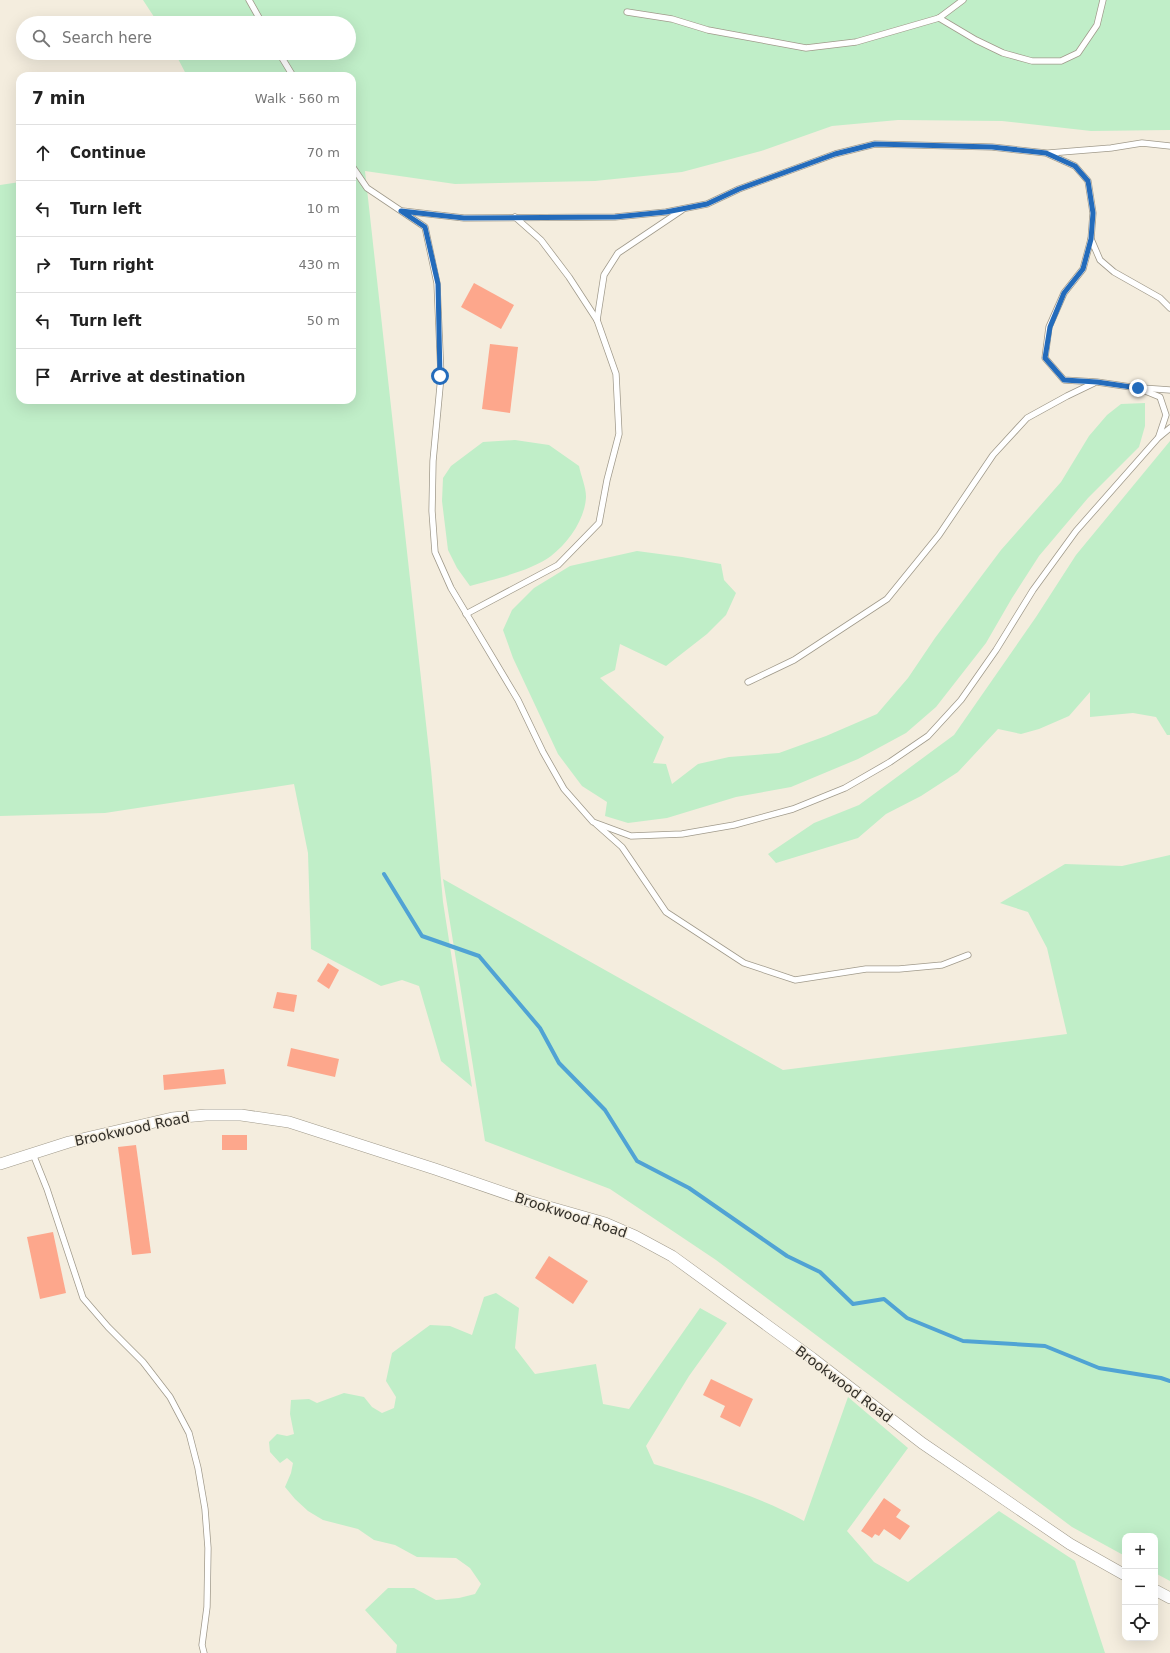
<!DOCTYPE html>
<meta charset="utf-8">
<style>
:root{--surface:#fff;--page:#f2f2f2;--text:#222;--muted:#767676;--line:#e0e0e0}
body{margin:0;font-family:"DejaVu Sans",sans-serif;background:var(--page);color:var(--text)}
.controls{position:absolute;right:12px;bottom:12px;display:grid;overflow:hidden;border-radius:8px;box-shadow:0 4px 16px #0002}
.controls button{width:36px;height:36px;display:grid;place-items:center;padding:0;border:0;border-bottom:1px solid var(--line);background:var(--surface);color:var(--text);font:20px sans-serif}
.stop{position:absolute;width:12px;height:12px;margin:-9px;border:3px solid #236bbb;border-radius:50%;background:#fff}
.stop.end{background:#236bbb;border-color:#fff;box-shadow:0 1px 4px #0008}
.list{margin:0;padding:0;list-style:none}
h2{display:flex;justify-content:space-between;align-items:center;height:52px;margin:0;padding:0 16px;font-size:17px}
h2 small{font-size:13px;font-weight:400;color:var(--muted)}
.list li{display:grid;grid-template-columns:26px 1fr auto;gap:12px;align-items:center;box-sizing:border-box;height:56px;padding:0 16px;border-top:1px solid var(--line)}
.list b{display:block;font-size:15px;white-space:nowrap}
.list em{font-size:13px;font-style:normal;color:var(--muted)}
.icon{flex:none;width:22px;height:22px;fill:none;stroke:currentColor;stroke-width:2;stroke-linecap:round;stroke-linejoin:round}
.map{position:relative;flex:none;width:1170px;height:1653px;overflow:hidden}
.search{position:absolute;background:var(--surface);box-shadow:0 4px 16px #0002;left:16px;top:16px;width:340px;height:44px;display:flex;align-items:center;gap:10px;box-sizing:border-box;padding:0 14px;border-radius:22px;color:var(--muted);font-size:15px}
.panel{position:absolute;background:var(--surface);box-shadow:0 4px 16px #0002;left:16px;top:72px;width:340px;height:332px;border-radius:12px}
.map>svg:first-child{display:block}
</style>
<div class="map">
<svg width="1170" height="1653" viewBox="0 0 1170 1653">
<rect width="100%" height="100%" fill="#f4edde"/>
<g fill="#c0eec8">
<polygon points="143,0 1170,0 1170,130 1091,131 1002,121 898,120 832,126 761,151 682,172 595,181 455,184 365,171 431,769 443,902 472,1087 441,1061 419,986 402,980 381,986 311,949 308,853 294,784 105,813 0,816 0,185 20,182 20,400 352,400 352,76 187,76 175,53 349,53 349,23 158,23"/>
<polygon points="1145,403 1145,426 1139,447 1088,498 1039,556 1012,598 986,643 936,707 906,733 858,759 791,787 736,797 667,818 628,823 605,816 607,802 582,786 558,754 513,658 503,630 512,610 534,588 570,566 637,551 682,557 721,564 724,580 736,593 726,615 707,634 666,666 620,644 615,670 600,678 664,737 653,763 666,764 672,784 698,764 729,757 779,753 826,736 877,714 908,678 935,638 1001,550 1061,482 1089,436 1107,415 1121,404"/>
<path d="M515,440L549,445L579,466C581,476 586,487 586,497C585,519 569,542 551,556C531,571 494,579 470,586L457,568L448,550L442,501L443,478L451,466L483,442Z"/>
<polygon points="1170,441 1170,735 1167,735 1156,717 1133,713 1090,717 1090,692 1069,716 1039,729 1021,734 998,729 958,772 921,796 886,814 858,838 776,863 768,854 814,823 859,805 954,735 1036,617 1076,555"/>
<polygon points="1170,855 1170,1581 1155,1573 1155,1536 1125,1536 1125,1556 1072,1527 716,1260 610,1189 485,1141 443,879 783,1070 1067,1034 1047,948 1028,912 1000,903 1065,864 1122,866"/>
<path d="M496,1293L519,1308L515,1348L535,1374L596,1364L603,1404L629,1409L700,1308L727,1323L689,1376L646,1446L654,1464C704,1480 757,1495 804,1521L848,1397L908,1448L847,1531L874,1562L908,1582L999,1511L1075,1561L1105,1653H396L397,1645L365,1610L388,1588H414L436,1600L459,1598L475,1594L481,1584L470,1568L456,1558L417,1557L395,1545L374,1540L358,1529L323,1520L308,1511L295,1499L285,1487L291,1473L293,1463L287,1458L280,1463L270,1452L269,1442L277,1434L287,1436L294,1434L290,1414L291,1400L309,1399L317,1403L344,1393L364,1397L372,1407L382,1413L394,1408L396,1397L386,1381L392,1353L430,1325L450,1326L472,1335L484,1297Z"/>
</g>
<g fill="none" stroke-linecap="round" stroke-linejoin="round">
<polyline stroke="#50a3d4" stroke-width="4" points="384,874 422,936 479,956 540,1028 559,1063 605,1110 637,1161 689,1188 787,1256 820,1272 853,1304 884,1299 907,1318 963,1341 1045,1346 1099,1368 1161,1378 1170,1381"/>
</g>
<g fill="#fda78c">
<polygon points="474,283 514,305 501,329 461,307"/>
<polygon points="490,344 518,347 510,413 482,409"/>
<polygon points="328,963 339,970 329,989 317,981"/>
<polygon points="277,992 297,995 294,1012 273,1008"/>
<polygon points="291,1048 339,1059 335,1077 287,1066"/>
<polygon points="224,1069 226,1084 164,1090 163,1075"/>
<rect x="222" y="1135" width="25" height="15"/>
<polygon points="136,1145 151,1253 132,1255 118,1147"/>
<polygon points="53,1232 66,1293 40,1299 27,1237"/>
<polygon points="549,1256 588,1281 573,1304 535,1278"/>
<polygon points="711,1379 753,1399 740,1427 720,1417 725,1406 703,1395"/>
<polygon points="884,1498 901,1510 896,1517 910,1526 900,1540 884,1529 879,1536 875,1534 872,1538 861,1531"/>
</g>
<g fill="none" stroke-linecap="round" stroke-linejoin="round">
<defs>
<g id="service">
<polyline points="249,0 262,23"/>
<polyline points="627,12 672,19 708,30 806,48 856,42 939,18 963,0"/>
<polyline points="939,18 976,40 1003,53 1032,61 1061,61 1078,53 1097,25 1103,0"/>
<polyline points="279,53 293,76"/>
<polyline points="1049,153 1111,148 1142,143 1170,146"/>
<polyline points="352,166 367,188 425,227 437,283 441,376 433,461 432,511 435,552 451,588 518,700 543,752 564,789 593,822 631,836 682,834 734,825 793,809 845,788 890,762 928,736 961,700 996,650 1033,590 1076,531 1158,438 1170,428"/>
<polyline points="403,211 464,218 615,217 666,212 707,204 739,189 835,154 875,144 992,147 1046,153 1075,166 1088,181 1093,213 1091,239 1083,269 1064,293 1049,327 1045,358 1064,380 1097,382 1138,388 1160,397 1166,415 1159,436"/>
<polyline points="1091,239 1100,260 1114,272 1160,298 1170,308"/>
<polyline points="597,320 604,275 618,253 682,210"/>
<polyline points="1142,388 1170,390"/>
<polyline points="466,614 558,565 599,523 607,480 619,434 616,374 597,320 569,277 541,240 515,217"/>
<polyline points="748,682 794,660 887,599 939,535 993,455 1027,418 1067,396 1094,383"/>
<polyline points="596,824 622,847 666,912 744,963 795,980 866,969 899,969 942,965 968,955"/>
<polyline points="33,1154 47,1189 83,1298 108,1327 143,1362 170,1397 189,1433 198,1468 205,1509 208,1548 207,1607 202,1645 204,1653"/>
</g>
<g id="minor">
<polyline points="0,1164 69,1142 172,1118 206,1115 241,1115 289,1122 435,1169 528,1201 605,1223 635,1236 672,1256 812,1358 922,1443 1070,1544 1125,1575"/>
<polyline points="1155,1590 1170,1598"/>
</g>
</defs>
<use href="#service" stroke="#a09a8b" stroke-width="7"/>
<use href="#minor" stroke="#a09a8b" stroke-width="12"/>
<use href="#service" stroke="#fff" stroke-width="5.5"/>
<use href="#minor" stroke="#fff" stroke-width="11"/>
</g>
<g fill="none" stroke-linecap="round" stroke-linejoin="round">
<polyline stroke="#236bbb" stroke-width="5" points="440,376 438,284 425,227 401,211 464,218 615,217 666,212 707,204 739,189 835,154 875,144 992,147 1046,153 1075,166 1088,181 1093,213 1091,239 1083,269 1064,293 1050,327 1045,358 1064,380 1097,382 1138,388"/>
</g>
<g text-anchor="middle" stroke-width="3" stroke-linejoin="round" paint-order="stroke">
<g font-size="14" fill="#33302a" stroke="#f4edde">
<text transform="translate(132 1129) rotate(-12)" y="5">Brookwood Road</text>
<text transform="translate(571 1215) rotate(18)" y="5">Brookwood Road</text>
<text transform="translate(844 1384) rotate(37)" y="5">Brookwood Road</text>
</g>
</g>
</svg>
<div class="controls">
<button>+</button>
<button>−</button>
<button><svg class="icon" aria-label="locate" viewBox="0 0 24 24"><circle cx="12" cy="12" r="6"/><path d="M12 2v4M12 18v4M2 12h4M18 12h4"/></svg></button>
</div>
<div class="stop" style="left:440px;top:376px"></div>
<div class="stop end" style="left:1138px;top:388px"></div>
<div class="search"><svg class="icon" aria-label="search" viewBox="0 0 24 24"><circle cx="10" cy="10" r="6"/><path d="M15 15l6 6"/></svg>Search here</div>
<section class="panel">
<h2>7 min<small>Walk · 560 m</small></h2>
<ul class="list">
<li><svg class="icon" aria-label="ahead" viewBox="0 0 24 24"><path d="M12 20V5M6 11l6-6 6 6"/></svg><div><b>Continue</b></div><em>70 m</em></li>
<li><svg class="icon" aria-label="left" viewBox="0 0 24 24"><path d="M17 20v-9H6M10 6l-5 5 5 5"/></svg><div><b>Turn left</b></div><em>10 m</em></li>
<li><svg class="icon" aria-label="right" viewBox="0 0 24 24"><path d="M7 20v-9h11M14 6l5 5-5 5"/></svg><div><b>Turn right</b></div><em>430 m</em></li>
<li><svg class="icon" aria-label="left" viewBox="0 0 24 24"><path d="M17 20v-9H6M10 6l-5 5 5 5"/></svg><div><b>Turn left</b></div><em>50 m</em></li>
<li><svg class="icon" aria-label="arrive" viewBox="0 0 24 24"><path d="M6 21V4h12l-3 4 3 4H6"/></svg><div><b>Arrive at destination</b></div></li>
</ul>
</section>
</div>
